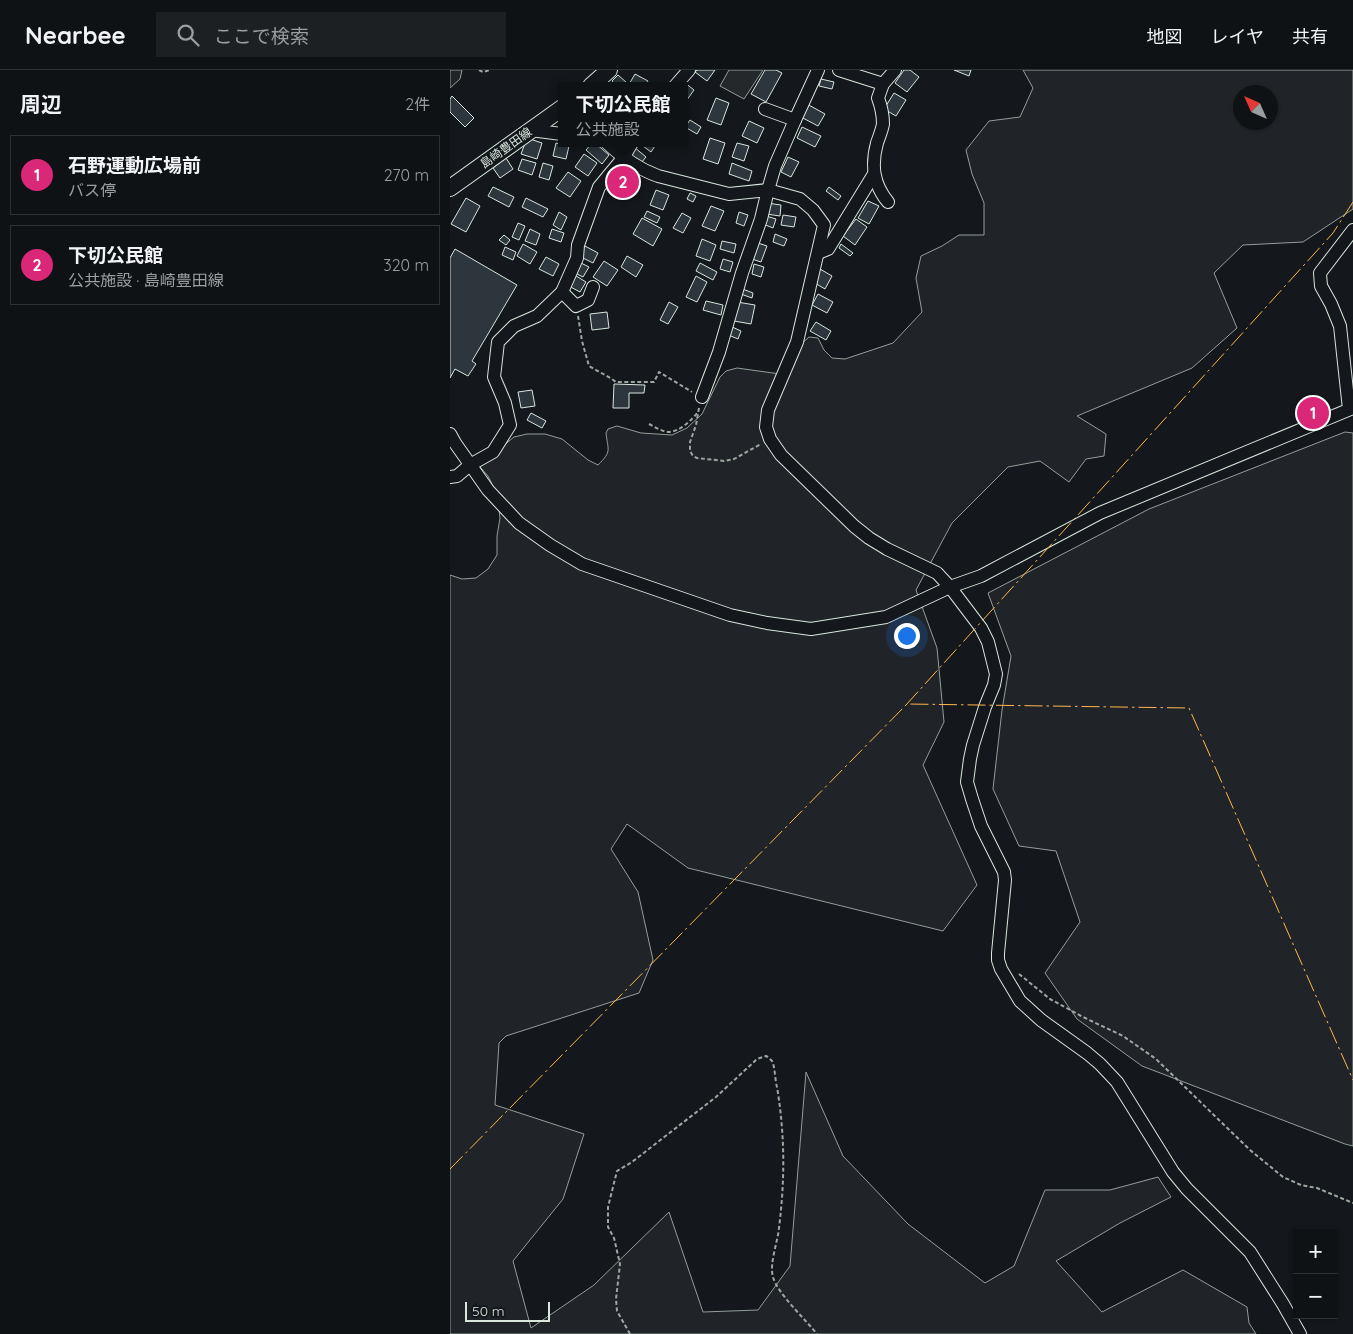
<!DOCTYPE html>
<html lang="ja">
<meta charset="utf-8">
<style>
:root{--surface:#0f1215;--page:#1d2022;--text:#f1f3f6;--muted:#9b9ea0;--line:#2f3234;--accent:#db2777}
body{margin:0;font-family:Quicksand,"Noto Sans JP",sans-serif;background:var(--page);color:var(--text)}
.controls{position:absolute;right:15px;bottom:15px;display:grid;overflow:hidden;border-radius:0px;box-shadow:0 1px 4px #0004}
.controls button{width:45px;height:45px;display:grid;place-items:center;padding:0;border:0;border-bottom:1px solid var(--line);background:var(--surface);color:var(--text);font:25px sans-serif}
.compass{position:absolute;left:783px;top:15px;width:45px;height:45px;border-radius:50%;background:var(--surface);box-shadow:0 1px 4px #0004;rotate:315deg}
.scale{position:absolute;left:15px;bottom:12px;width:85px;box-sizing:border-box;padding-left:5px;border:2px solid #d8e6dc;border-top:0;font-size:14px;line-height:18px;white-space:nowrap;color:#d8e6dc;-webkit-text-stroke:4px #14181c;paint-order:stroke}
.you{position:absolute;left:456px;top:565px;width:18px;height:18px;margin:-12px;border:4px solid #fff;border-radius:50%;background:#1a73e8;box-shadow:0 0 0 8px #1a73e833}
.badge{display:grid;place-items:center;width:32px;height:32px;border-radius:50%;background:var(--accent);color:#fff;font-size:16px;font-weight:700}
.pin{position:absolute;translate:-50% -50%;border:2px solid #fff;box-shadow:0 1px 5px #0006}
.popup{position:absolute;left:108px;top:12px;width:130px;height:65px;box-sizing:border-box;display:grid;place-content:center;border-radius:0px;background:var(--surface);filter:drop-shadow(0 1px 4px #0005);font-size:16px;white-space:nowrap;color:var(--muted)}
.popup b{font-size:19px;color:var(--text)}
.popup::after{content:'';position:absolute;left:50%;top:100%;margin-left:-10px;border:10px solid transparent;border-top-color:var(--surface)}
.list{margin:0;padding:0;list-style:none}
h2{display:flex;justify-content:space-between;align-items:center;height:65px;margin:0;padding:0 20px;font-size:21px}
h2 small{font-size:16px;font-weight:400;color:var(--muted)}
.list li{display:grid;grid-template-columns:32px 1fr auto;gap:15px;align-items:center;box-sizing:border-box;height:80px;margin:0 10px 10px;padding:0 10px;border:1px solid var(--line);border-radius:0px}
.list b{display:block;font-size:19px;white-space:nowrap}
.list p{margin:0;font-size:16px;white-space:nowrap;color:var(--muted)}
.list em{font-size:16px;font-style:normal;color:var(--muted)}
.icon{flex:none;width:28px;height:28px;fill:none;stroke:currentColor;stroke-width:2;stroke-linecap:round;stroke-linejoin:round}
.map{position:relative;flex:none;width:903px;height:1264px;overflow:hidden}
header{display:flex;align-items:center;gap:30px;box-sizing:border-box;height:70px;padding:0 25px;background:var(--surface);border-bottom:1px solid var(--line)}
header strong{font-size:24px}
nav{display:flex;gap:28px;margin-inline-start:auto;font-size:18px}
.search{width:350px;height:45px;background:var(--page);display:flex;align-items:center;gap:12px;box-sizing:border-box;padding:0 18px;border-radius:0px;color:var(--muted);font-size:19px}
main{display:flex}
aside{flex:1;background:var(--surface)}
.map>svg:first-child{display:block}
</style>
<header>
<strong>Nearbee</strong>
<div class="search"><svg class="icon" aria-label="search" viewBox="0 0 24 24"><circle cx="10" cy="10" r="6"/><path d="M15 15l6 6"/></svg>ここで検索</div>
<nav><a>地図</a><a>レイヤ</a><a>共有</a></nav>
</header>
<main>
<aside>
<h2>周辺<small>2件</small></h2>
<ul class="list">
<li><span class="badge">1</span><div><b>石野運動広場前</b><p>バス停</p></div><em>270 m</em></li>
<li><span class="badge">2</span><div><b>下切公民館</b><p>公共施設 · 島崎豊田線</p></div><em>320 m</em></li>
</ul>
</aside>
<div class="map">
<svg width="903" height="1264" viewBox="0 0 903 1264">
<rect width="100%" height="100%" fill="#14181c"/>
<g fill="#202428" stroke="#939e99" fill-rule="evenodd">
<polygon points="0,0 12,0 10,9 0,18"/>
<path d="M573,0H903V139L853,172L793,175L764,203L787,258L742,298L627,346L656,364L654,386L636,389L619,412L590,391L558,397L502,453L466,520L487,578L494,652L473,695L527,815L493,861L238,798L177,754L161,779L188,822L203,890L189,923L56,966L49,973L45,1035L134,1064L113,1129L63,1191L81,1258L144,1215L219,1142L253,1242L308,1240L340,1196L356,1002L393,1086L458,1154L535,1213L564,1196L595,1120H660L708,1107L721,1127L670,1153L606,1191L652,1242L733,1200L797,1237L799,1253L806,1264H0V505L12,509L26,508L38,499L47,485V466L50,448L47,424L38,406L30,397L28,391L53,376L64,367L77,364H95L112,369L138,390L148,395C162,381 158,381 156,363L158,359L167,356L191,363L222,365L237,358L252,344L270,307L276,301L287,298L330,304L350,275L359,267L368,268L374,280L382,288L395,289L443,273L472,242L466,208L471,186L492,176L509,165H534V133L522,104L516,80L539,51L570,47L583,18ZM791,22H821V52H791Z"/>
<polygon points="895,362 903,363 903,1076 895,1074 692,996 627,949 595,903 630,852 606,781 569,776 543,719 552,640 561,586 538,523 699,439"/>
</g>
<polygon fill="#24282b" stroke="#939e99" points="279,0 313,0 294,29 270,16"/>
<g fill="#2c363c" stroke="#d8e6dc">
<polygon points="247,0 265,0 257,11 245,2"/>
<polygon points="315,0 326,0 332,3 316,32 301,24"/>
<polygon points="454,0 460,0 469,7 457,22 445,13"/>
<polygon points="504,0 521,0 519,6"/>
<polygon points="185,4 198,11 195,16 178,16"/>
<polygon points="168,5 176,12 172,16 166,16 162,11"/>
<polygon points="371,9 384,12 382,19 369,16"/>
<polygon points="234,12 244,20 234,34 234,16 231,16"/>
<polygon points="444,23 456,30 446,46 434,39"/>
<polygon points="2,26 24,48 15,57 0,42 0,29"/>
<polygon points="266,28 279,33 271,55 257,50"/>
<polygon points="357,34 375,44 368,56 351,47"/>
<polygon points="240,50 251,57 247,64 235,57"/>
<polygon points="299,51 314,58 307,73 292,66"/>
<polygon points="352,57 371,66 365,77 347,68"/>
<polygon points="77,68 92,73 87,89 71,84"/>
<polygon points="260,68 275,73 268,94 253,89"/>
<polygon points="106,73 119,76 116,89 103,86"/>
<polygon points="142,73 145,73 159,85 152,94 136,80"/>
<polygon points="189,73 207,73 201,82"/>
<polygon points="287,73 299,76 294,91 282,87"/>
<polygon points="184,77 196,87 191,93 179,84"/>
<polygon points="134,84 147,93 138,106 125,97"/>
<polygon points="338,87 349,92 341,107 331,102"/>
<polygon points="56,88 63,99 50,108 43,98"/>
<polygon points="72,89 86,93 82,105 68,100"/>
<polygon points="93,93 103,96 99,110 89,107"/>
<polygon points="282,93 302,101 299,111 279,104"/>
<polygon points="174,95 189,106 173,127 171,125 169,127 157,117"/>
<polygon points="118,102 131,111 120,127 106,118"/>
<polygon points="43,117 64,127 59,137 38,126"/>
<polygon points="379,117 391,126 388,130 376,121"/>
<polygon points="206,120 219,125 213,140 200,135"/>
<polygon points="240,123 246,126 243,132 237,129"/>
<polygon points="16,128 30,136 16,162 1,154"/>
<polygon points="76,128 98,139 93,147 72,137"/>
<polygon points="418,131 429,136 419,154 408,148"/>
<polygon points="317,133 331,135 330,146 316,144"/>
<polygon points="261,136 274,141 265,161 252,156"/>
<polygon points="197,141 210,147 207,153 194,147"/>
<polygon points="109,142 117,147 111,160 103,155"/>
<polygon points="289,142 298,145 294,156 286,153"/>
<polygon points="232,143 241,148 233,163 223,158"/>
<polygon points="333,145 346,147 344,157 331,155"/>
<polygon points="316,146 326,149 323,158 313,154"/>
<polygon points="192,148 212,159 203,176 183,164"/>
<polygon points="406,149 417,157 405,175 393,166"/>
<polygon points="68,153 75,156 69,170 62,167"/>
<polygon points="80,159 90,164 86,175 75,171"/>
<polygon points="102,159 114,163 111,172 99,168"/>
<polygon points="325,164 337,169 334,176 323,172"/>
<polygon points="54,165 60,170 56,175 49,170"/>
<polygon points="252,169 266,175 260,191 246,186"/>
<polygon points="272,171 286,174 284,183 270,179"/>
<polygon points="308,173 317,176 311,192 302,189"/>
<polygon points="73,174 87,182 80,194 67,186"/>
<polygon points="391,174 403,183 400,186 389,178"/>
<polygon points="135,176 148,183 143,193 129,186"/>
<polygon points="55,177 66,182 63,190 52,185"/>
<polygon points="5,179 67,215 22,291 26,294 18,306 5,299 0,308 0,188"/>
<polygon points="177,186 193,195 186,207 171,197"/>
<polygon points="96,187 109,194 103,206 89,199"/>
<polygon points="273,189 283,192 280,202 270,199"/>
<polygon points="154,191 168,200 157,216 143,207"/>
<polygon points="129,192 139,197 133,207 123,202"/>
<polygon points="250,193 267,202 263,210 246,201"/>
<polygon points="304,194 314,197 311,207 302,204"/>
<polygon points="370,199 382,206 375,219 363,212"/>
<polygon points="123,204 136,212 130,222 117,215"/>
<polygon points="246,206 257,212 247,232 236,227"/>
<polygon points="290,218 303,223 302,228 288,223"/>
<polygon points="368,224 383,232 377,243 362,235"/>
<polygon points="256,231 273,235 271,245 253,240"/>
<polygon points="219,232 228,237 218,254 210,250"/>
<polygon points="287,232 305,235 301,254 284,251"/>
<polygon points="157,242 159,258 142,260 140,244"/>
<polygon points="366,252 381,261 376,270 360,261"/>
<polygon points="280,256 291,261 288,269 276,264"/>
<polygon points="164,314 195,315 194,323 179,323 179,338 163,338"/>
<polygon points="82,320 85,336 71,338 68,322"/>
<polygon points="81,343 96,351 92,358 77,350"/>
</g>
<g fill="none" stroke-linecap="round" stroke-linejoin="round">
<defs>
<g id="minor">
<polyline points="389,0 433,14"/>
<polyline points="225,16 239,0"/>
<polyline points="345,50 368,0"/>
<polyline points="80,60 112,64"/>
<path d="M157,73C172,87 188,99 208,106L279,124L318,120L350,129L363,140L374,155L347,272L318,340L316,357L320,369L331,385L404,456L419,468L437,479L487,503L500,517L531,558L538,572L546,604L544,615L535,637L523,675L520,689L517,712L522,729L531,756L554,802L555,810L548,883V890L551,899L570,931L591,950L637,983L650,994L667,1012L723,1102L737,1119L800,1182L833,1234L850,1264"/>
<path d="M438,132C423,114 421,95 427,73C429,67 432,60 433,54C433,45 431,36 428,28L433,14L445,0"/>
<polyline points="368,183 378,179 424,104"/>
<polyline points="112,222 126,236 138,230 143,217"/>
<polyline points="252,327 269,282 292,203 311,149 318,120 325,96 345,50 315,39"/>
<polyline points="899,339 890,256 881,234 871,216 870,203 903,160"/>
<polyline points="0,364 5,373 38,420 69,453 100,475 132,494 280,545 317,553 361,559 436,547 500,517 531,506 650,443 903,338"/>
<polyline points="0,407 7,406 20,395 43,382 60,355 55,333 44,307 48,272 64,256 87,246 112,222 127,188 128,175 149,117 173,88 182,73"/>
</g>
<g id="major">
<polyline points="141,16 159,0"/>
<polyline points="0,118 112,38"/>
</g>
</defs>
<use href="#minor" stroke="#d8e6dc" stroke-width="14"/>
<use href="#major" stroke="#d8e6dc" stroke-width="18"/>
<g stroke="#9da8a2" stroke-width="2" stroke-dasharray="4 2.5" stroke-linecap="butt">
<polyline points="29,0 33,2 40,0"/>
<polyline points="128,246 132,271 139,296 162,309 166,312 204,312 209,302 242,322"/>
<polyline points="249,338 246,355 240,372 240,381 243,386 247,388 274,391 284,389 311,374"/>
<path d="M199,354C205,357 211,361 218,362C229,362 241,351 248,342"/>
<polyline points="569,904 600,929 633,947 673,966 706,989 800,1080 833,1107 851,1115 867,1118 903,1133"/>
<path d="M180,1264L167,1241L166,1229L170,1194L164,1168L158,1157V1137L167,1101L182,1092L266,1027L307,989L316,986C318,987 320,989 322,991C325,996 325,1011 327,1017C335,1065 335,1110 329,1158C328,1171 319,1194 323,1207C327,1223 356,1250 367,1264"/>
</g>
<use href="#minor" stroke="#14181c" stroke-width="12"/>
<use href="#major" stroke="#14181c" stroke-width="16"/>
<g stroke="#ffb74d" stroke-width="1" stroke-dasharray="18 4 2.5 4" stroke-linecap="butt">
<polyline points="456,635 883,163 903,132"/>
<polyline points="0,1099 457,634 739,638 903,1010"/>
</g>
</g>
<g text-anchor="middle" stroke-width="4" stroke-linejoin="round" paint-order="stroke">
<g font-size="12" fill="#d8e6dc" stroke="#14181c">
<text transform="translate(56 78) rotate(-36)" y="4">島崎豊田線</text>
</g>
</g>
</svg>
<div class="controls">
<button>+</button>
<button>−</button>
</div>
<svg class="compass" viewBox="-18 -18 36 36"><path d="M0-13l5 13h-10z" fill="#e53935"/><path d="M0 13l5-13h-10z" fill="#9b9ea0"/></svg>
<div class="scale">50 m</div>
<div class="you"></div>
<div class="pin badge" style="left:863px;top:343px">1</div>
<div class="pin badge" style="left:173px;top:112px">2</div>
<div class="popup"><b>下切公民館</b>公共施設</div>
</div>
</main>
